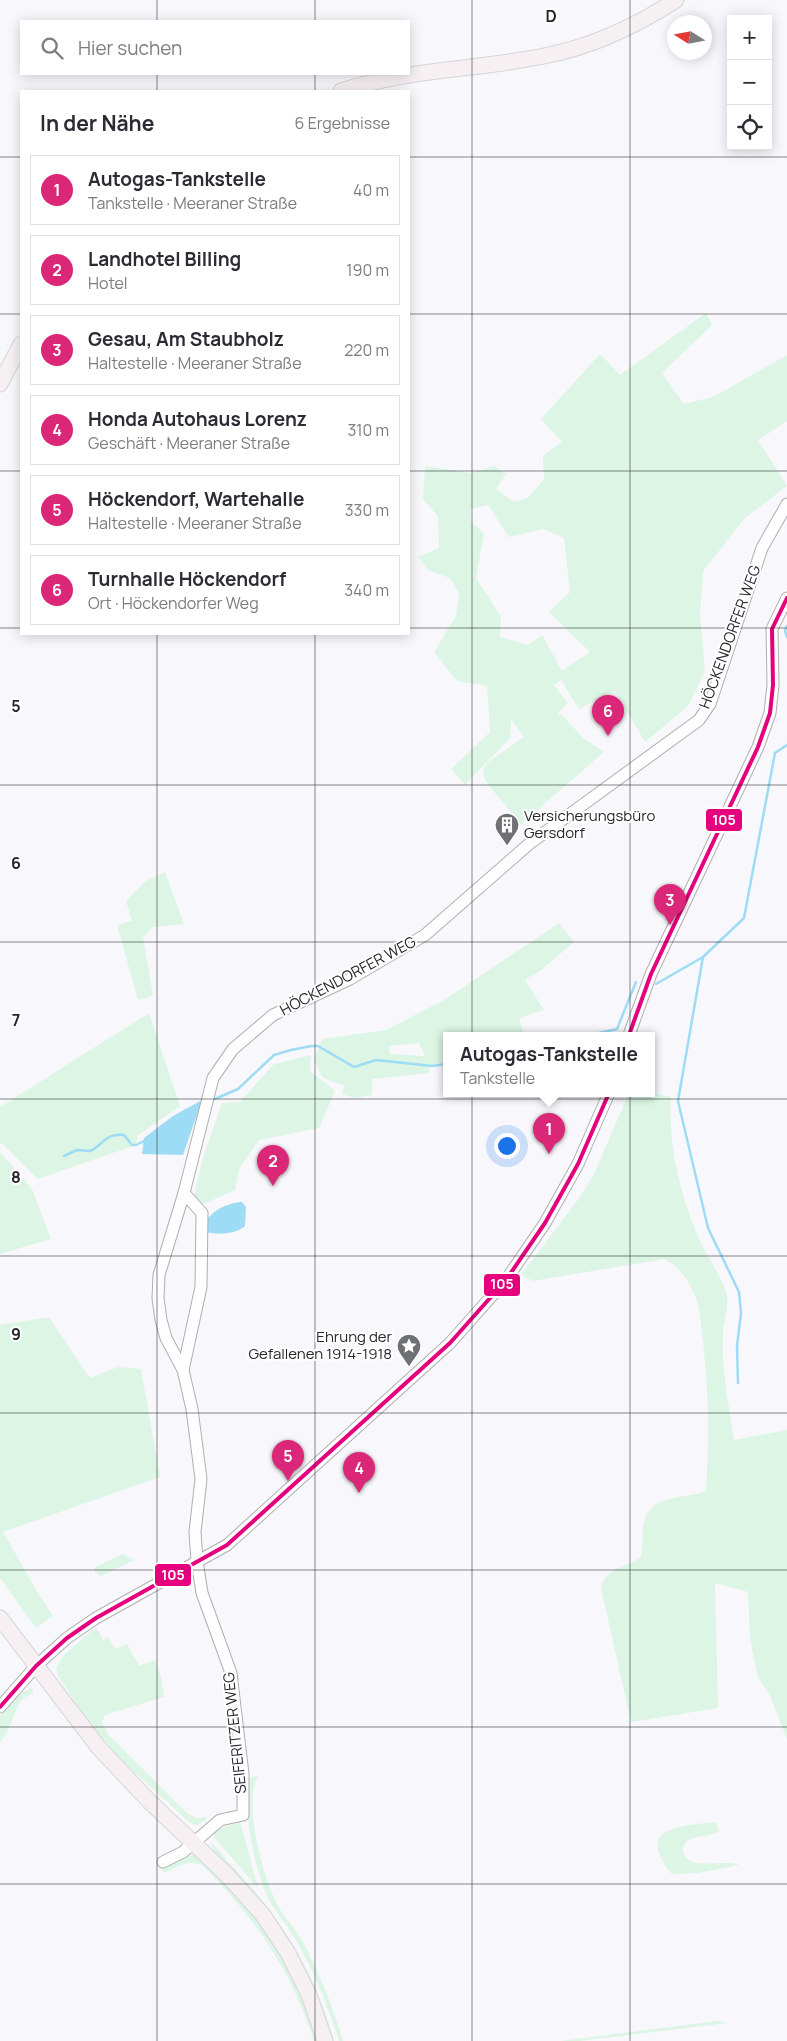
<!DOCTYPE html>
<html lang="de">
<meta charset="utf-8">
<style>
:root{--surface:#fff;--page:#f7f7f7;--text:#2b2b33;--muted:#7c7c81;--line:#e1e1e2;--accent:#db2777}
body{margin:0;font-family:Manrope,sans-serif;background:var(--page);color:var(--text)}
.controls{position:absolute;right:15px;top:15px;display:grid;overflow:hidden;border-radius:0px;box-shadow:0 2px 12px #0003}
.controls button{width:45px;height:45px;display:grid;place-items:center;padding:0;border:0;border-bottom:1px solid var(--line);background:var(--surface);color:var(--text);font:25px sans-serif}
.compass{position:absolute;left:667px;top:15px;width:45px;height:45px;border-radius:50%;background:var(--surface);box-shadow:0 2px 12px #0003;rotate:281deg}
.you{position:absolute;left:506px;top:1145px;width:18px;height:18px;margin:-12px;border:4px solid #fff;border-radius:50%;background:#1a73e8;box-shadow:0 0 0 8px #1a73e833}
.badge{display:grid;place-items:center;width:32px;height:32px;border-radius:50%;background:var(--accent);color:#fff;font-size:16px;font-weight:700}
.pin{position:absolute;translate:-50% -41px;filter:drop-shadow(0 1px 2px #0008)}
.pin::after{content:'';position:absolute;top:26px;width:18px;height:15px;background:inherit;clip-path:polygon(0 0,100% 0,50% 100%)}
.popup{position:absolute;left:443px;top:1032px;width:212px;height:65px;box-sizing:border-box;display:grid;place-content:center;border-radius:0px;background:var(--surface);filter:drop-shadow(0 1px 4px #0005);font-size:16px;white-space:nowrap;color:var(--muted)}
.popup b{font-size:19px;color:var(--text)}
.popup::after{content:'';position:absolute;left:50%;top:100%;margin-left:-10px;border:10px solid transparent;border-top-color:var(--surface)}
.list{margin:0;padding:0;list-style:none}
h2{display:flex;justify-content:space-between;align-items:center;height:65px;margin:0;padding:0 20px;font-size:21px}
h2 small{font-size:16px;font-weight:400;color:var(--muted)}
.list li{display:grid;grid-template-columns:32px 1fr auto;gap:15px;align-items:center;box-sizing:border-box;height:70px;margin:0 10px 10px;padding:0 10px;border:1px solid var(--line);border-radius:0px}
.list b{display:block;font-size:19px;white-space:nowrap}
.list p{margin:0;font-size:16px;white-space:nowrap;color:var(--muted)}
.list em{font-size:16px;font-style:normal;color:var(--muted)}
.icon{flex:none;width:28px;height:28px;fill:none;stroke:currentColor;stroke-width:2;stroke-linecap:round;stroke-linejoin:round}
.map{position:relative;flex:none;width:787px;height:2041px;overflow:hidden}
.search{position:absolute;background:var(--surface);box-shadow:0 2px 12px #0003;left:20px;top:20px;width:390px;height:55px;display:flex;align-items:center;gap:12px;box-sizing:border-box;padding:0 18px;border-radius:0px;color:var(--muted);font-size:19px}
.panel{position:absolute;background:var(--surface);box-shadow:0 2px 12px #0003;left:20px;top:90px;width:390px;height:545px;border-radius:0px}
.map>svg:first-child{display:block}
</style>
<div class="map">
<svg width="787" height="2041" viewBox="0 0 787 2041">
<rect width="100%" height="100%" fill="#f8f8fc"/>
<g fill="#dcf5e4" fill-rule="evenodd">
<path d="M706,313L712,325L662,373L684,404L713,397L787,355V421L758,440L787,486L745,518L703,571L700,616L705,671L688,706L645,742L615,691L579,709L561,680L554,685L568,703L557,714L562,715L582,737L604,752L520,825C513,810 485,786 483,774C483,769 485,766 487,763L524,737L511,719L510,738L465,785L451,769L490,732L487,686L457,681L434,652L456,616L459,594L450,578L428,570L418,557L439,548L438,516L423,499L425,466L471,473L494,466L506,474L496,489L514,502L528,498L544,479L543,456L562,442L541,419L600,354L620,375ZM488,505L509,537L543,529L564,538L570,592L549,612L590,652L562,671L542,635L528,645L500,637L501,617L476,578L484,533L471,522L470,509Z"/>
<polygon points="165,872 184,924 153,927 143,937 153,996 138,1000 117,925 132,921 126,901 146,881"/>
<path d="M559,923L574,942L541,970L525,980L544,1010L519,1018L524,1035H446V1064L428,1066L430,1073L372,1079V1095L355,1098L342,1094L344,1086L322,1077L314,1059L322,1039L386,1030L446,999ZM419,1043L425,1056L390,1054L389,1046Z"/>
<polygon points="149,1013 180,1106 137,1136 136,1145 38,1179 3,1144 0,1144 0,1107"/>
<polygon points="311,1055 310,1071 335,1091 319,1128 259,1140 239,1169 235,1190 203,1204 194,1196 202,1161 222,1103 240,1102 274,1064"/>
<path d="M629,1093H652L671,1097C668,1145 680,1197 700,1241C706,1254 726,1285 727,1296C729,1308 723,1322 723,1334C721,1369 729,1406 734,1440L787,1430V1739L770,1696L758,1677L750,1639L748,1592L715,1583L718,1708L631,1722L601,1588C607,1567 624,1568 641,1557C644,1546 641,1533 644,1522C651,1493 684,1500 706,1491C709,1441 709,1392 703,1342C701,1330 701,1316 698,1304C692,1285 682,1269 665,1259L533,1281L521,1275L580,1197L594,1174Z"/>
<polygon points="0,1152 32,1189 51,1239 0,1254"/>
<polygon points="49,1317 90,1378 118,1367 141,1369 160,1477 3,1532 39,1595 53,1616 36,1628 0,1578 0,1325"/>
<polygon points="123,1554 134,1560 101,1576 95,1572 95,1567"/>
<polygon points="96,1627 103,1640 108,1637 115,1649 127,1644 139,1666 155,1660 161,1677 164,1697 105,1715 102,1722 108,1734 188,1814 196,1818 206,1817 206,1820 197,1825 191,1824 117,1756 90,1723 58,1676 56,1668 64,1655"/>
<path d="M32,1687L33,1694C18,1698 18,1708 12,1721C9,1729 4,1736 0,1743V1716L18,1695Z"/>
<path d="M258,1776C242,1804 264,1881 279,1908C286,1920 297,1930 303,1942C320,1974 333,2007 343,2041H339C328,2006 314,1971 295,1939C287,1924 273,1910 266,1894C252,1858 246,1820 247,1781L251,1777Z"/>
<polygon points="239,1822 241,1824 258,1888 214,1837 215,1830"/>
<path d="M716,1822L719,1831C707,1838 696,1835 689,1840C685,1841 683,1846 683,1850C684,1873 727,1858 739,1865L698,1873L672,1874C634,1827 680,1826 716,1822Z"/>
<path d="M210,1841C218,1848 225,1859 233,1867C280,1916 316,1974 334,2041H329L317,2005L214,1852Z"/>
<path d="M192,1855L199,1857L245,1902L291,1968L320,2041H314C290,1968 256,1919 202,1865C188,1859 176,1867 164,1873L161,1868Z"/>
<polygon points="717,2021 728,2023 579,2041 561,2041"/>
</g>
<g fill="#9edbf4">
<polygon points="202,1100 183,1155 142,1154 144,1138 173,1116"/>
<path d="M242,1202L246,1207L245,1226C237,1234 214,1236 204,1231C204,1213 226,1203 242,1202Z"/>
</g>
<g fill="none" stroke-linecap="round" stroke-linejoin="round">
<g stroke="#9edbf4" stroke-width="2.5">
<polyline points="787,626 785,631 787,637"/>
<polyline points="656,984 703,957"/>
<polyline points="590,1035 617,1029 636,982"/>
<polyline points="215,1099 238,1089 274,1055 291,1050 311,1046 318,1046 354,1067 376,1060 432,1066 446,1064"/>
<path d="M64,1156L77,1150L90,1151C104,1145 104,1133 124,1135L132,1145H136L144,1141"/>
<polyline points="738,1383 737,1346 741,1313 739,1292 708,1228 678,1101 703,957 744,918 775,753 787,745"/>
</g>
<defs>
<g id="minor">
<polyline points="629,1035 651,974 758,747 770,713 773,685 772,629 787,598"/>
<polyline points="183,1370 201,1287 202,1213 184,1193"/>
<polyline points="0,1707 36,1666 67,1638 96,1618 227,1545 450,1343 506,1280 545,1223 578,1164 609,1093"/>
<polyline points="163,1862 183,1852 220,1820 243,1815 243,1774 231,1673 202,1593 197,1561 195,1532 201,1479 192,1409 183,1370 166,1338 161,1320 158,1298 159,1275 184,1193 213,1078 233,1049 273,1015 350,979 425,935 529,844 699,720 710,704 762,548 787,504"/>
</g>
<g id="major">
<path d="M341,91C407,69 476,70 544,56C591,47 636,26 676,0"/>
<polyline points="0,384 21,344"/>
<polyline points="0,1618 99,1748 149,1801 227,1875 263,1915 288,1953 309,1995 325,2041"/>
</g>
</defs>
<use href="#minor" stroke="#afafb2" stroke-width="13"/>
<use href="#major" stroke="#d5d5d8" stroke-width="17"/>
<use href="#minor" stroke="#fefeff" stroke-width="11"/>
<use href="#major" stroke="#f7f0f2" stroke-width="15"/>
<defs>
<g id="bus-1">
<polyline points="629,1035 651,974 758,747 770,713 773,685 772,629 787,598"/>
<polyline points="0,1707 36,1666 67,1638 96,1618 227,1545 450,1343 506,1280 545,1223 578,1164 609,1093"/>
</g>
</defs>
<use href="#bus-1" stroke="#fff" stroke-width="8"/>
<use href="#bus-1" stroke="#e5007d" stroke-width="4"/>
</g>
<path fill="none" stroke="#252629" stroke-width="1" stroke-opacity="0.55" d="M157,0V21M315,0V21M472,0V2041M630,0V2041M157,74V91M315,74V91M0,157H21M409,157H787M0,314H21M409,314H787M0,471H21M409,471H787M0,628H21M409,628H787M157,634V2041M315,634V2041M0,785H787M0,942H787M0,1099H787M0,1256H787M0,1413H787M0,1570H787M0,1727H787M0,1884H787"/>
<defs>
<symbol id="building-pin" viewBox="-11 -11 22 30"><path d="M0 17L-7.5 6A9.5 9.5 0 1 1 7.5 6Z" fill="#6f7073" stroke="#fff"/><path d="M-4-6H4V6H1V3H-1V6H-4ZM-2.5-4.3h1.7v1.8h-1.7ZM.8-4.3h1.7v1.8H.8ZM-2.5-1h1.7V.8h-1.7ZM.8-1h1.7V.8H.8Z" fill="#fff"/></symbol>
<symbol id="sight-pin" viewBox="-11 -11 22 30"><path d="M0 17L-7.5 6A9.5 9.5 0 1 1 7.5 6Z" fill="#6f7073" stroke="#fff"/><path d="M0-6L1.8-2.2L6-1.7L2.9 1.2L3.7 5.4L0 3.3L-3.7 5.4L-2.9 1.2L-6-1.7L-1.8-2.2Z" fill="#fff"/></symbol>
</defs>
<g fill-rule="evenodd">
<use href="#building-pin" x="493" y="811" width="28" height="38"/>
<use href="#sight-pin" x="395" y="1332" width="28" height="38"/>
</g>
<g text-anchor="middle" stroke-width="4" stroke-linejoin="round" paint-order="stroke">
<g font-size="15" fill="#252629" stroke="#fff">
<text transform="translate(730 637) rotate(-70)" y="5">HÖCKENDORFER WEG</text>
<text transform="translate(348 976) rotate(-28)" y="5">HÖCKENDORFER WEG</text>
<text transform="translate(235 1733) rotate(-96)" y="5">SEIFERITZER WEG</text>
</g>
<g font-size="15" fill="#252629" stroke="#fff" text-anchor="start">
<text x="524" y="821">Versicherungsbüro<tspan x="524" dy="17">Gersdorf</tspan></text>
<text x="392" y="1342" text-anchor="end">Ehrung der<tspan x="392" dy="17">Gefallenen 1914-1918</tspan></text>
</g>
</g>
<g font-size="16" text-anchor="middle" font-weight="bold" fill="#252629" stroke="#fff" stroke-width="4" stroke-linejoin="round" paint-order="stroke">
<text x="551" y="22">D</text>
<text x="16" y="712">5</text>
<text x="16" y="869">6</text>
<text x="16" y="1026">7</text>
<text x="16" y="1183">8</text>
<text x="16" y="1340">9</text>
</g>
<g stroke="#fff" stroke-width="2">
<rect x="705" y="808" width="38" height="24" rx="5" fill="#e5007d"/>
<rect x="483" y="1273" width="38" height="24" rx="5" fill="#e5007d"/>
<rect x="154" y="1563" width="38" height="24" rx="5" fill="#e5007d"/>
</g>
<g font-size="14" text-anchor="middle" font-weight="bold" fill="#fff">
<text x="724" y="825">105</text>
<text x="502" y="1289">105</text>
<text x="173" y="1580">105</text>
</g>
</svg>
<div class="controls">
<button>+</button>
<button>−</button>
<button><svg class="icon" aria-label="locate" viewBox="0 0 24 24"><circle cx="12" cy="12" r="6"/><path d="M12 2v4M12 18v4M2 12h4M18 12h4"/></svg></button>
</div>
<svg class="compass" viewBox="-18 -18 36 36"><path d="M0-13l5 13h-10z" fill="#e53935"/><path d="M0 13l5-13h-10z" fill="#7c7c81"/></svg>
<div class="you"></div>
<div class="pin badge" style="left:549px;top:1154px">1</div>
<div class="popup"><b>Autogas-Tankstelle</b>Tankstelle</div>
<div class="pin badge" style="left:273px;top:1186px">2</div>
<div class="pin badge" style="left:670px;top:925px">3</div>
<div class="pin badge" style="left:359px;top:1493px">4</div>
<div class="pin badge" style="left:288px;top:1481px">5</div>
<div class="pin badge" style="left:608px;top:736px">6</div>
<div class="search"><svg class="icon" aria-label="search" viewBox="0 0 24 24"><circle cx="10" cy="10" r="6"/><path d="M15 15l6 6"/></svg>Hier suchen</div>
<section class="panel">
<h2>In der Nähe<small>6 Ergebnisse</small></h2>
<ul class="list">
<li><span class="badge">1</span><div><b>Autogas-Tankstelle</b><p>Tankstelle · Meeraner Straße</p></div><em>40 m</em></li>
<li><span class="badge">2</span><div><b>Landhotel Billing</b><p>Hotel</p></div><em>190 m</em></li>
<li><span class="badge">3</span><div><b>Gesau, Am Staubholz</b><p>Haltestelle · Meeraner Straße</p></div><em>220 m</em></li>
<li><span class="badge">4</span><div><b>Honda Autohaus Lorenz</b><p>Geschäft · Meeraner Straße</p></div><em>310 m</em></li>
<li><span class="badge">5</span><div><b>Höckendorf, Wartehalle</b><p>Haltestelle · Meeraner Straße</p></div><em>330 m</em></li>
<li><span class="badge">6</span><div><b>Turnhalle Höckendorf</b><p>Ort · Höckendorfer Weg</p></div><em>340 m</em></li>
</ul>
</section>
</div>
